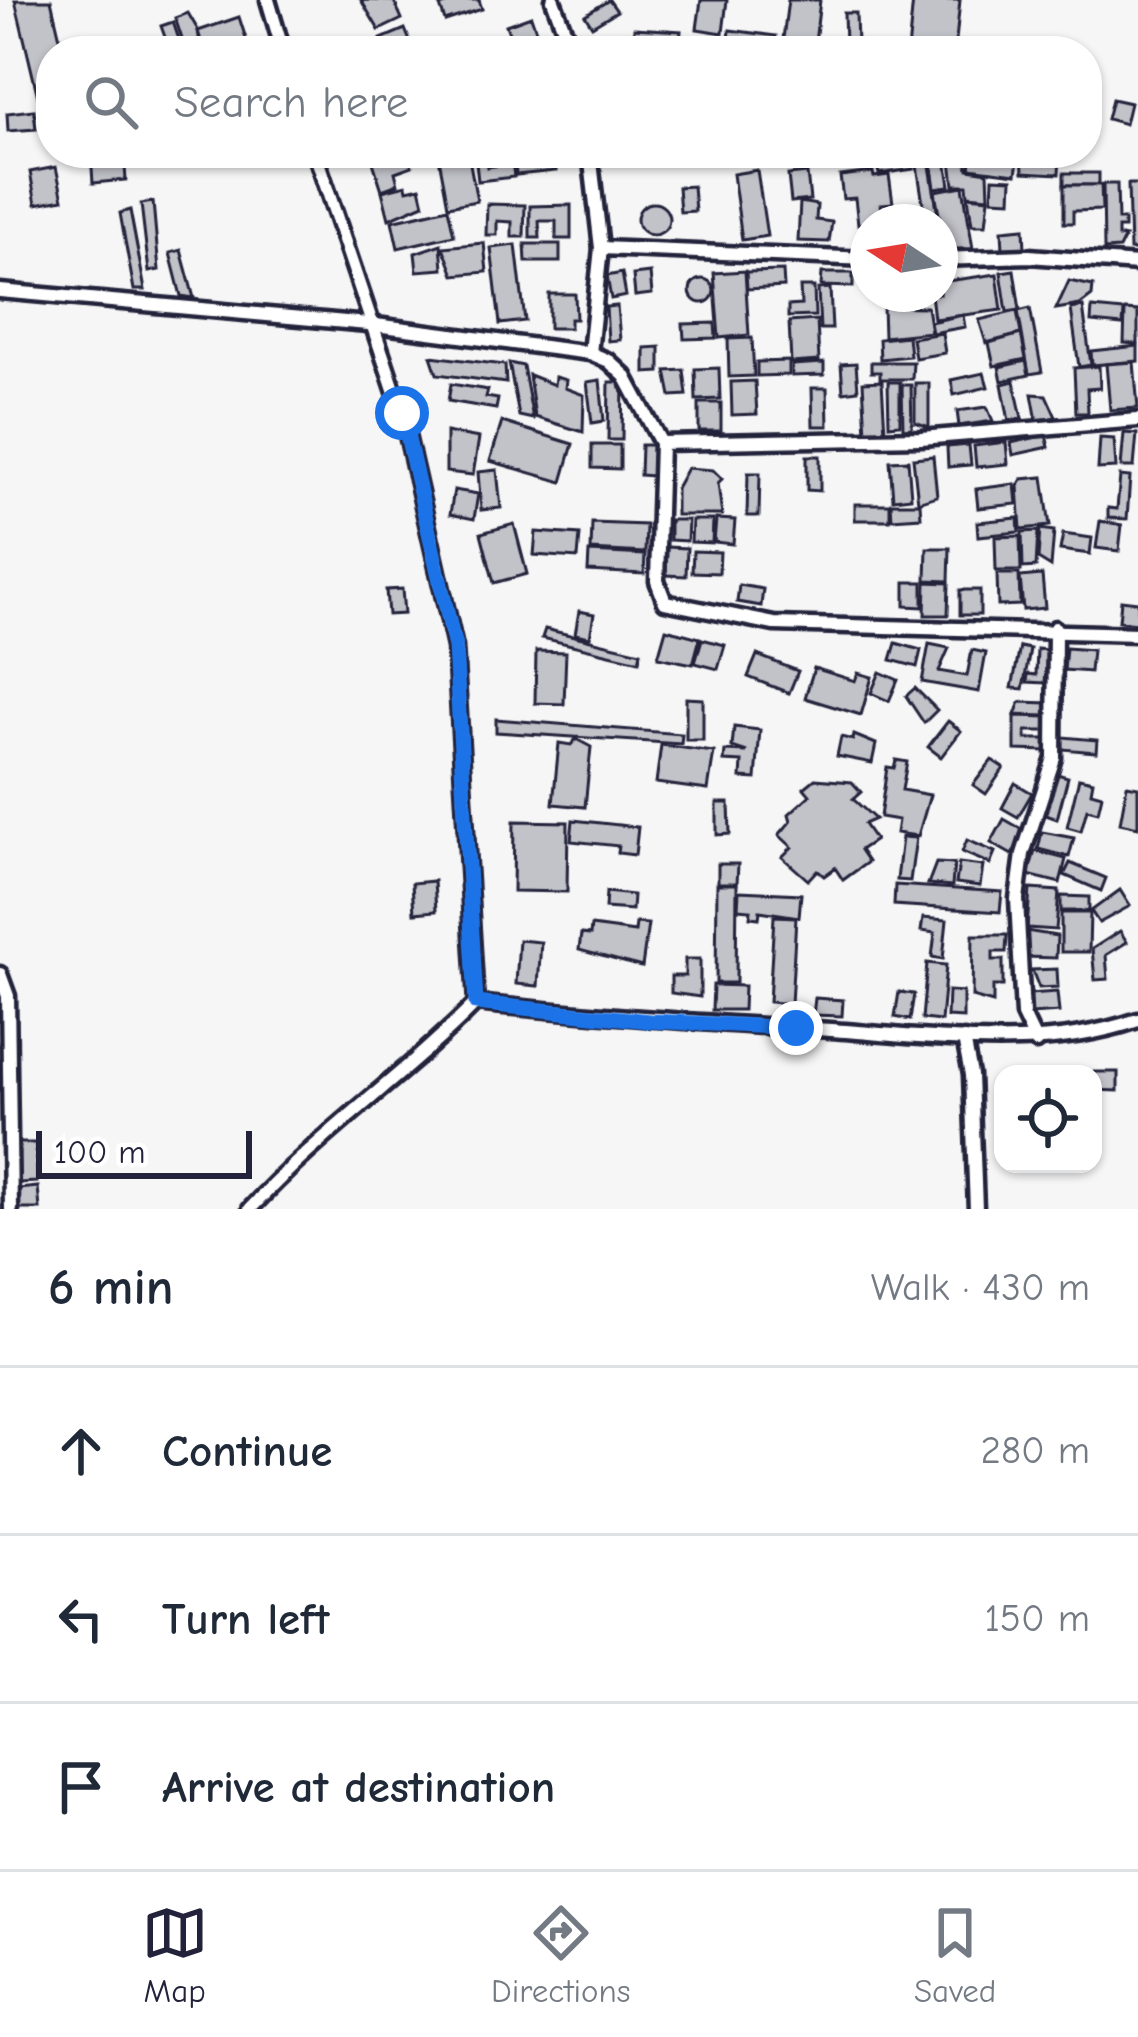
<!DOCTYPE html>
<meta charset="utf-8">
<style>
:root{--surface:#fff;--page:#f2f2f3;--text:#1f2937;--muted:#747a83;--line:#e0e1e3;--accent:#22223b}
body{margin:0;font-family:"Comic Neue",sans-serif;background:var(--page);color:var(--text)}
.controls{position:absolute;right:36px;bottom:36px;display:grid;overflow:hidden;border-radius:24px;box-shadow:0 3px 9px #0004}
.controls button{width:108px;height:108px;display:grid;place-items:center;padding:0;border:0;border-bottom:3px solid var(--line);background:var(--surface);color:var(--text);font:60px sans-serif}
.compass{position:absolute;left:850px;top:204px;width:108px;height:108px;border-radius:50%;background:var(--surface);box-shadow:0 3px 9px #0004;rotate:282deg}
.scale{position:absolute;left:36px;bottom:30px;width:216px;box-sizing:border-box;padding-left:12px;border:6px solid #22223b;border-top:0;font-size:33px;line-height:42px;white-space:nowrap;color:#22223b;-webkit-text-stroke:9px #fff;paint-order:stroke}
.stop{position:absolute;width:36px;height:36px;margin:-27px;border:9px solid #1a73e8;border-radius:50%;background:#fff}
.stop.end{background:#1a73e8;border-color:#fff;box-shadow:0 3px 12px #0008}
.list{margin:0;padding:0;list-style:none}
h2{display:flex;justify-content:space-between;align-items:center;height:156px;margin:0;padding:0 48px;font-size:51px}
h2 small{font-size:39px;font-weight:400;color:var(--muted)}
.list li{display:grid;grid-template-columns:78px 1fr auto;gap:36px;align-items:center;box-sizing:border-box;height:168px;padding:0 48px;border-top:3px solid var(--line)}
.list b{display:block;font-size:45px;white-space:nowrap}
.list em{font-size:39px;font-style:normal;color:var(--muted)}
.icon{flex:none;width:66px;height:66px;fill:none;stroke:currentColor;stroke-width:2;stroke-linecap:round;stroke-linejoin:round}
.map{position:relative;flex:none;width:1138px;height:1209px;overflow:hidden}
.search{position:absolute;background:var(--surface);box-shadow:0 3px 9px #0004;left:36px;right:36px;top:36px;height:132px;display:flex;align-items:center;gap:30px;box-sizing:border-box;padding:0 42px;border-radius:48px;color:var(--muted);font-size:45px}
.sheet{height:660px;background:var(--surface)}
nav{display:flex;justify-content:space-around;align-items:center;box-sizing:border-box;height:168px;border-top:3px solid var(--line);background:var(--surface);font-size:33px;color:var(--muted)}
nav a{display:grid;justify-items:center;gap:6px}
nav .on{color:var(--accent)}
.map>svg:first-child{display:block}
</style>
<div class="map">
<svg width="1138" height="1209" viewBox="0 0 1138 1209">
<rect width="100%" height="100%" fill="#f6f6f7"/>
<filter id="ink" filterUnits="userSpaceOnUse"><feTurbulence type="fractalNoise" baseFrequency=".00833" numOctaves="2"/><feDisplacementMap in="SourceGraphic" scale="24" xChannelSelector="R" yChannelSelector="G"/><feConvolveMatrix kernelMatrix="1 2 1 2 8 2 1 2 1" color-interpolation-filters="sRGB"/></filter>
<g filter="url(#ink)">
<g fill="#c2c2c9" stroke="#22223b" stroke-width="3">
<polygon points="15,0 51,0 63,51 51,51 51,112 42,114"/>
<polygon points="361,0 394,1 402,19 379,30"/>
<polygon points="458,0 479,0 482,9 445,21 440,6"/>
<polygon points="609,0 617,11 592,26 585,15"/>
<polygon points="701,0 727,0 723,33 697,29"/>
<polygon points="788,0 820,0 815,43 783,39"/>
<polygon points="913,0 960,0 955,51 908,51"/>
<polygon points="188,13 198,30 201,51 186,51 175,18"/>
<polygon points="844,13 856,13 857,45 845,45"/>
<polygon points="531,16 543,51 515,51 506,25"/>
<polygon points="239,17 248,45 204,51 198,31"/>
<polygon points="173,22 183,51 170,51 161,26"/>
<polygon points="634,28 681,31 679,51 633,51"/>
<polygon points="405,29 414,51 385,51 381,39"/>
<polygon points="730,30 776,36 774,51 728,49"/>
<polygon points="1112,99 1130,103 1125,124 1107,119"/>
<polygon points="34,110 36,129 8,131 7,113"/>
<polygon points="91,153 124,153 126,180 93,183"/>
<polygon points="370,153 408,153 412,166 395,172 398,184 382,190"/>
<polygon points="438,153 468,153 477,201 448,206"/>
<polygon points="475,153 485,153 487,167 501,165 499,153 511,153 514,177 478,181"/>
<polygon points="514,153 527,153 527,158 554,153 556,171 516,175"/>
<polygon points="874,153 912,153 914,169 879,174"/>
<polygon points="915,153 928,153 939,222 926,222"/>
<polygon points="930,153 945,153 950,186 935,188"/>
<polygon points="950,153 965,153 968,169 988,172 989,197 968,195 967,185 954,185"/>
<polygon points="972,153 1019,153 1016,174 970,168"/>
<polygon points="1022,153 1060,154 1059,174 1023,172"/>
<polygon points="56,167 63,199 36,204 30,172"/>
<polygon points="757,170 767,236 742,240 733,174"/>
<polygon points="873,172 874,177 889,175 893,203 881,204 883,222 858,224 855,198 843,199 840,176"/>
<polygon points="807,173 810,200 791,202 788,175"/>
<rect x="1064" y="173" width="35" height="12"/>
<polygon points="993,178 1012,179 1011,200 992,199"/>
<polygon points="1103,184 1117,184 1118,220 1124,220 1124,228 1118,228 1118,237 1125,237 1119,249 1104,250"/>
<polygon points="1128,184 1138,184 1138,250 1130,250"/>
<polygon points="406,185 407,190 420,187 424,204 389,219 382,191"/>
<polygon points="1064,185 1101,185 1102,210 1073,211 1073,223 1064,223"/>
<polygon points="693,186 695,211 680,212 678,187"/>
<polygon points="963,186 973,249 945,249 935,191"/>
<polygon points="968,196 989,198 986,225 972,225"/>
<polygon points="153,202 159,270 149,272 141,204"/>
<polygon points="800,202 817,205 816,220 832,222 829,242 798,241"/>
<circle cx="653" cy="219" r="16"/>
<polygon points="487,204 525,205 524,237 512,237 512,222 497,221 497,235 486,235"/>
<polygon points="571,205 571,239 556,239 556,221 539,221 540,238 530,238 530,206"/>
<polygon points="448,208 454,235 398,248 392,221"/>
<polygon points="130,210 145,290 134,290 120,213"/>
<polygon points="1024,228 1025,249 1003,250 1002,230"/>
<polygon points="484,243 487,272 454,275 443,247"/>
<polygon points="441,244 443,269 417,271 415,253"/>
<polygon points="525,244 560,244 560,262 526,262"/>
<polygon points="516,245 525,321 500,324 491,248"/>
<polygon points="181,250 194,298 181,296 170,253"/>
<polygon points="1014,270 1020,310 1007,312 1001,272"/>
<polygon points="745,271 749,335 719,338 714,273"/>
<polygon points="783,271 784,287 747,289 746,272"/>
<polygon points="622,273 626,296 611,299 607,276"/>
<polygon points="650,273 652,294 635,296 633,275"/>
<polygon points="822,273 853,273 853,287 821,286"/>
<polygon points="997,274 1002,310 934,319 931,294 940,294 940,282"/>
<circle cx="702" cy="291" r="12"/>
<polygon points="1069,281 1093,286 1092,296 1080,305 1056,309"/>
<polygon points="800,287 814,287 815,316 788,317 788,306 801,305"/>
<polygon points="830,288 832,329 820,329 818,289"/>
<polygon points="549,294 575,294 576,319 570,319 570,328 549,328"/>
<polygon points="617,306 620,340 608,341 606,307"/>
<polygon points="883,306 927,307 931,332 884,337"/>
<polygon points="1083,307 1091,365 1079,367 1071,309"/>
<polygon points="1030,308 1042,372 1029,374 1018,311"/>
<polygon points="1092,308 1124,311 1123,325 1091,322"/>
<polygon points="1125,310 1138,311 1138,344 1124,343"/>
<polygon points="1017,311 1021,334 986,343 979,320"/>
<polygon points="963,315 965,327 932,333 930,322"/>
<polygon points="817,320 819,361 791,363 789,322"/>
<polygon points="715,323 716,338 684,339 683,324"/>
<polygon points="942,333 945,353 915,358 912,338"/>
<polygon points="1021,334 1026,359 994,366 989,343"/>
<polygon points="908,336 910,356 880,359 879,339"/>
<polygon points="752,338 754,376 729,377 728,339"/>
<polygon points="1138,346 1138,361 1092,365 1091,351"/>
<polygon points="660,347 660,372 645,373 645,348"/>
<polygon points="431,356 505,365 506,383 437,374"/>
<polygon points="789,361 789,375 757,376 757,362"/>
<polygon points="1026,361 1029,375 1002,381 999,367"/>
<polygon points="871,362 913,362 912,379 880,379 880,372 871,372"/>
<polygon points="1134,362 1138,408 1110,410 1106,364"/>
<polygon points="509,363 523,366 533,419 519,416"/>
<polygon points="824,363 824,375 792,376 792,365"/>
<polygon points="856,363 858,390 843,392 841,364"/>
<polygon points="1099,366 1100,388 1087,389 1088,413 1076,413 1074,368"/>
<polygon points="719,368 720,399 696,400 695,369"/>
<polygon points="684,370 687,395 671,396 666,371"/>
<polygon points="984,373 988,387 954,395 951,380"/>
<polygon points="529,375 554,385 555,377 566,380 565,388 584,395 583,432 535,417"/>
<polygon points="600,380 604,421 592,423 587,382"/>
<polygon points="755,381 757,414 732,415 731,382"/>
<polygon points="882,381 885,432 866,433 863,382"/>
<polygon points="1014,381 1022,418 1009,421 1002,384"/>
<polygon points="609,382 623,382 622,440 608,440"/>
<polygon points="888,382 900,382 900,424 889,425"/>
<polygon points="915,383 929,383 929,427 915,422"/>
<polygon points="451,384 488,390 486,397 498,399 496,409 448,401"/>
<polygon points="902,385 911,385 912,428 903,429"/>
<polygon points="812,388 827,388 828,426 813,426"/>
<polygon points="1032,394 1046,395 1056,417 1037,421"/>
<rect x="699" y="403" width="22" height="28"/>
<polygon points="987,407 993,421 959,426 957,411"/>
<polygon points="502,422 573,444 562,482 490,461"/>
<polygon points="446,432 479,438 473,475 446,472"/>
<polygon points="1124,433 1137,434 1134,467 1121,467"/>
<polygon points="1046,435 1049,447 1013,455 1011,443"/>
<polygon points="1100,438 1114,439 1116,468 1098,469"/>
<polygon points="1006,442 1008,464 976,467 974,446"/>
<polygon points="592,445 620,445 620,469 592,468"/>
<polygon points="641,445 655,445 653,476 640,475"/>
<polygon points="969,445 971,465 948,467 947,447"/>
<polygon points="807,456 820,456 820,491 807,490"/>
<polygon points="933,456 937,496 918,502 913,458"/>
<polygon points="908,460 911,497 893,499 890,461"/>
<polygon points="687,468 713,470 722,479 718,483 722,515 676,515 676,488"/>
<polygon points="497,470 501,508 481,510 478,472"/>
<polygon points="748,473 760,473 759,516 747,516"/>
<polygon points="1120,476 1130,477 1127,519 1108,518 1108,508 1117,509"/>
<polygon points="1043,477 1050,526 1021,529 1018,486 1022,479"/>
<polygon points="1015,484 1017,504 978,508 976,489"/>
<polygon points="454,490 478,494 474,519 450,514"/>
<polygon points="891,503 920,503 921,517 892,519"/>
<rect x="855" y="504" width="35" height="16"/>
<polygon points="1018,518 1019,532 978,536 977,522"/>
<polygon points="716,519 735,520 733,544 714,542"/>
<polygon points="670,520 688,520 687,541 670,540"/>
<polygon points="692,520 713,520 712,543 691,542"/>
<polygon points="1100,521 1122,525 1119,551 1096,548"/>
<polygon points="592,523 646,525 645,553 591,550"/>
<polygon points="514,524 527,574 494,583 481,533"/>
<polygon points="1040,529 1054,531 1051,567 1038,559"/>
<polygon points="1038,531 1036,567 1023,568 1022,532"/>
<polygon points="536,532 580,535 578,558 534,555"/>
<polygon points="1063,534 1092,538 1090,554 1060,550"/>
<polygon points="1020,536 1021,571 996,571 995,537"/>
<polygon points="667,547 687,548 686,576 666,575"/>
<polygon points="927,548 950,548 949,581 926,580"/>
<polygon points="693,551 720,552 719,573 692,572"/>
<polygon points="589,552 645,555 644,574 588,571"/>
<polygon points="997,574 1019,574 1020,605 998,606"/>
<polygon points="1042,575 1045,608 1023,610 1020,577"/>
<polygon points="905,582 923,582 923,607 905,606"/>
<polygon points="926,582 949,583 948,615 925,615"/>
<polygon points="739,585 763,589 761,606 737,602"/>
<polygon points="402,589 404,614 388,615 386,590"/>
<rect x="960" y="590" width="20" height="25"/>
<polygon points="1121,600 1138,602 1138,623 1119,621"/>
<polygon points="579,611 594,614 590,637 575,634"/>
<polygon points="545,629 641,652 639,661 542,638"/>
<polygon points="666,629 700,638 693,664 658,657"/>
<polygon points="702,639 725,645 718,669 695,663"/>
<polygon points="896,643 921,650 917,667 891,660"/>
<polygon points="929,644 949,648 939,671 967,676 972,650 986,653 979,692 922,682"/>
<polygon points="1020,647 1030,649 1023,689 1012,688"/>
<polygon points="1066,648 1092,650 1090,672 1064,670"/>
<polygon points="1037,649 1047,650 1045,683 1027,682 1028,674 1036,675"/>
<polygon points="536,651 566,652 564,704 535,703"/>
<polygon points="757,655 798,671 789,693 748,677"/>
<polygon points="814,668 855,681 858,673 872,677 861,715 805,698"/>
<polygon points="880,672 898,680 889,701 871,693"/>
<polygon points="915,688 937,710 924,723 906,696"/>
<polygon points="686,698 703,699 703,740 686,740"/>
<polygon points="1020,702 1048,703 1047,716 1015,715"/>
<polygon points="1015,716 1048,717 1047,731 1026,731 1026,739 1047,739 1047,751 1015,750"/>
<polygon points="496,719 682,734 681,744 496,732"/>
<polygon points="948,721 961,731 941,757 928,747"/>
<polygon points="734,727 760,730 756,779 741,778 742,762 724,761 725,751 747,752 732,747"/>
<polygon points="854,735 876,744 872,763 837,756 841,737 853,740"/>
<polygon points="1063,737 1097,740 1096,752 1062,749"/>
<polygon points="576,739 591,747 585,807 553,804 559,743 571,745"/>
<polygon points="661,745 714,752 708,790 656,783"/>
<polygon points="896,760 907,762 902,790 930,795 918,836 896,833 898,820 880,817 887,767 894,768"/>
<polygon points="992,760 1004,768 986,794 973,785"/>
<polygon points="1057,774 1068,777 1057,819 1046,815"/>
<polygon points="1079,778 1093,781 1091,792 1102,795 1098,812 1087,809 1081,831 1067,827"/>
<polygon points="815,779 852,782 861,792 853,799 875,819 864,824 875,840 860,850 868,862 843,880 835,868 824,876 817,870 808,880 782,857 792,847 779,835 791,821 789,814 810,795 804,788"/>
<polygon points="1015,783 1032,793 1018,817 1002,808"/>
<polygon points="1127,785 1138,787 1138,827 1120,823"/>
<polygon points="717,803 729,803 730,834 717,835"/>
<polygon points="1004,819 1025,831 1012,855 991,843"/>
<polygon points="573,820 638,827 635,855 618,853 619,846 571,841"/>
<polygon points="514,821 568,822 567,892 513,891"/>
<polygon points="1042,832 1074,838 1069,857 1038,849"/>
<polygon points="902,837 916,838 910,881 897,880"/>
<polygon points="967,840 995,852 990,864 962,852"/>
<polygon points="1035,851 1066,859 1060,883 1028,875"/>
<polygon points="936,863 954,864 952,886 928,884"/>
<polygon points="959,863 983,866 980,886 956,883"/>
<polygon points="1070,863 1106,878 1101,891 1064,875"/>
<polygon points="718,864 738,864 737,883 718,883"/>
<polygon points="434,881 436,911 414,913 412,883"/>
<polygon points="717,884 737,884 736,983 716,983"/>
<polygon points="895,885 1002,892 1000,912 894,905"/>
<polygon points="1030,889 1059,891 1056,930 1027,928"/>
<polygon points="1120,890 1130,906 1099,923 1091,911"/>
<polygon points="739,891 801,894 799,917 760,911 759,918 750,917 751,910 738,909"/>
<polygon points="606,892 633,895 632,910 605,908"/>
<polygon points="1061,896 1089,897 1089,911 1061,911"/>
<polygon points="1061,913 1090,913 1089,952 1061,952"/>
<polygon points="774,916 796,917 791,1004 769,1002"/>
<polygon points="923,918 947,920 943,959 932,957 935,933 921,931"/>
<polygon points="636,923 648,924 642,967 579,950 581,934 590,935 591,926 635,932"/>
<polygon points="1026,931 1057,936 1056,958 1025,957"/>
<polygon points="1120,931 1127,942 1106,955 1108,979 1095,980 1092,949"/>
<polygon points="973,935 1007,935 1006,952 993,952 993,960 1003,960 1003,986 993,986 993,1003 972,997"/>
<polygon points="519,940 541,942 538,986 516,984"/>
<polygon points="685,959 700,959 700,997 671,993 671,976 685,976"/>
<polygon points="927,963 946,965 941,1021 922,1019"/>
<polygon points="1057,969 1058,987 1039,988 1032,970"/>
<polygon points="713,985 744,986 743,1010 712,1010"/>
<polygon points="948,991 963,992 963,1018 947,1017"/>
<polygon points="899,992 914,994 910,1020 895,1017"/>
<polygon points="1057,992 1059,1012 1031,1014 1029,994"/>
<polygon points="815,998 843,1000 842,1016 813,1015"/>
<polygon points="1076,1072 1118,1072 1118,1091 1093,1090 1093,1074"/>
<polygon points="18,1143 36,1143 37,1182 19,1183"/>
<polygon points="38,1187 40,1209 20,1209 18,1189"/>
</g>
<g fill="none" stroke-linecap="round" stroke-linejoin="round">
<defs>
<g id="minor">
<polyline points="268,0 283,51"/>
<polyline points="553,0 572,51"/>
<polyline points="590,153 601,248 590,353"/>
<polyline points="601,248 868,259"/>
<polyline points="940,259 1029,256 1138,264"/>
<polyline points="0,291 368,324 590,353 609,361 625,376 661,443 657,581 665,602 774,624 1138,634"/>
<polyline points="661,443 921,438 1138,420"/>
<polyline points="0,974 8,996 11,1209"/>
<path d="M476,1003C594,1016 712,1023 831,1030C933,1037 1039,1054 1138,1020"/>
<polyline points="964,1039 971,1075 976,1209"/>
<polyline points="1036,1042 1023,1015 1017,899 1023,854 1054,758 1055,628"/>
<path d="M250,1209C319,1134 404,1076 476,1003L455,647L402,413L315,153"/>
</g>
</defs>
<use href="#minor" stroke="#22223b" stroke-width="21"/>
<use href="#minor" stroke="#fff" stroke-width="12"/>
</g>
</g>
<g fill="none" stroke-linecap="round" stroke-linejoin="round" filter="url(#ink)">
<polyline stroke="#1a73e8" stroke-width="15" points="402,413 455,647 476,1003 649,1021 796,1028"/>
</g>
</svg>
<div class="controls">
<button><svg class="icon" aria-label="locate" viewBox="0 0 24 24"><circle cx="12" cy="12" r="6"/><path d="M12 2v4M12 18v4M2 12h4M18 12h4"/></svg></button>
</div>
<svg class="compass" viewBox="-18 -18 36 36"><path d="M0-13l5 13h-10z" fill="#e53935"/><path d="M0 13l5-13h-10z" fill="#747a83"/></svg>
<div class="scale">100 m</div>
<div class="stop" style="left:402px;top:413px"></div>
<div class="stop end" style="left:796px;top:1028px"></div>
<div class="search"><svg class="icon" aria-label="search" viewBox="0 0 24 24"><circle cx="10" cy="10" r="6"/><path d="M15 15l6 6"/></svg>Search here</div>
</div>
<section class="sheet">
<h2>6 min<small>Walk · 430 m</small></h2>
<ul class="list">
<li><svg class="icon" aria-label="ahead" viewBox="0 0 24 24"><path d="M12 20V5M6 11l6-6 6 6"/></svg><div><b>Continue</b></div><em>280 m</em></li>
<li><svg class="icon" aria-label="left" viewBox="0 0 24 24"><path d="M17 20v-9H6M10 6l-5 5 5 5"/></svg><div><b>Turn left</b></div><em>150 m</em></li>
<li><svg class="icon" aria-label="arrive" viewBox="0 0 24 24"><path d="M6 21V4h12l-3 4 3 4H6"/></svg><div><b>Arrive at destination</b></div></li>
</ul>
</section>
<nav>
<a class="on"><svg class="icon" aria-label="map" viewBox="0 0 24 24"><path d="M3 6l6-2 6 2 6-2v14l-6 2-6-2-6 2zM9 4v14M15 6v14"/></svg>Map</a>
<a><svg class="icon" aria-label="directions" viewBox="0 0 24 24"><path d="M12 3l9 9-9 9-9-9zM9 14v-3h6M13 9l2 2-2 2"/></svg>Directions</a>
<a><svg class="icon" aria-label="saved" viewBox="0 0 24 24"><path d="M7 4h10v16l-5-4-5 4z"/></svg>Saved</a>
</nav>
